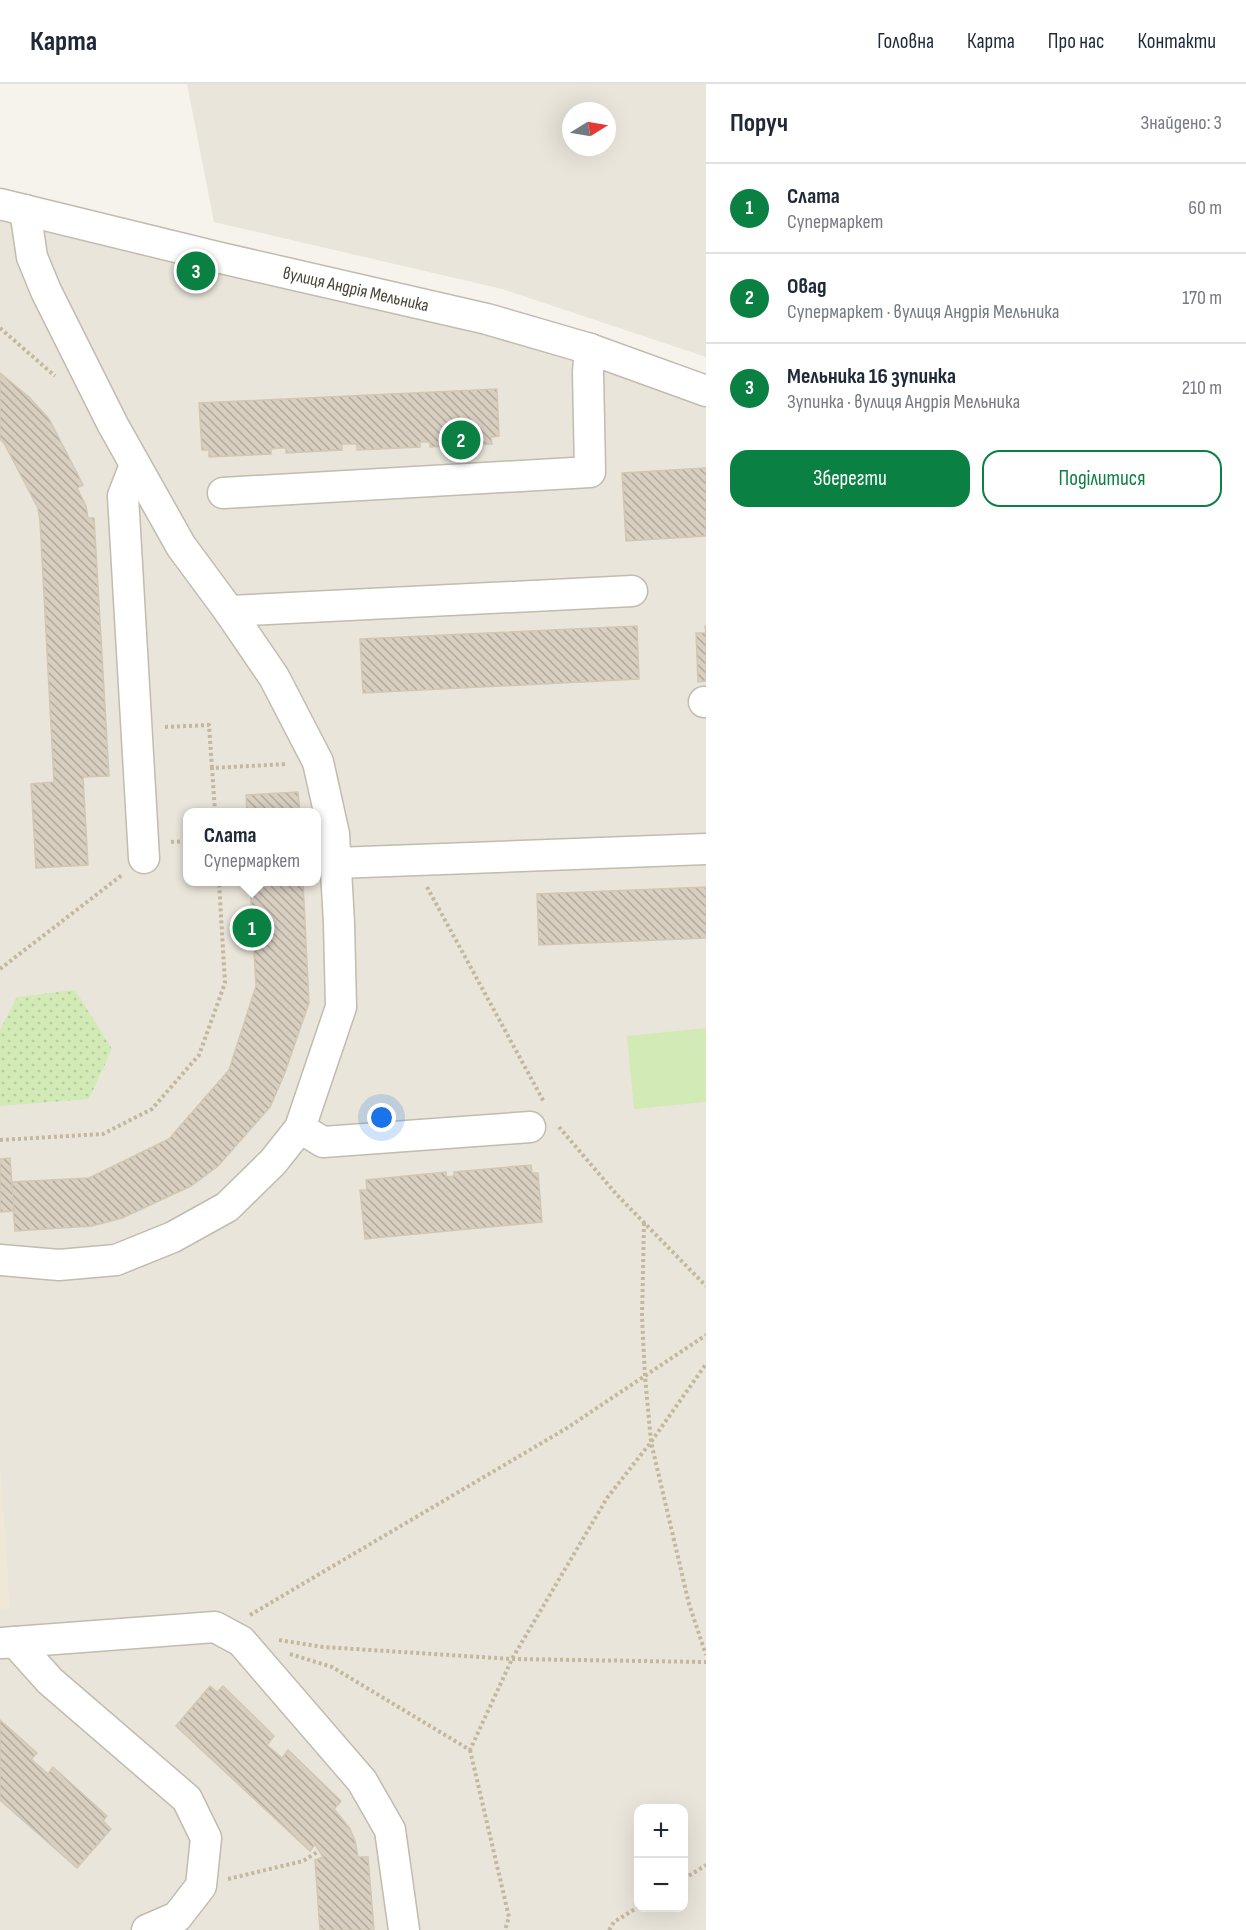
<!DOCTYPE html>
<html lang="uk">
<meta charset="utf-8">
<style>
:root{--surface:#fff;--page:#f6f6f7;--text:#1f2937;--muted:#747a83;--line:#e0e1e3;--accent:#0b8043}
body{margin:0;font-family:"Sofia Sans Condensed",sans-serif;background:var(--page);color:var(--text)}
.controls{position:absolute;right:18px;bottom:18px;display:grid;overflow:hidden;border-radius:12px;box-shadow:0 6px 24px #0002}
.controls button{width:54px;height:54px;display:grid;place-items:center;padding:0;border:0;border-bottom:2px solid var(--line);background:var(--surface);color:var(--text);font:30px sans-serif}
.compass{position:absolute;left:562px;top:18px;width:54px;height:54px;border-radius:50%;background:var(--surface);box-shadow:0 6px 24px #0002;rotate:79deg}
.you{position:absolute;left:382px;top:1034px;width:21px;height:21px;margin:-15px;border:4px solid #fff;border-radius:50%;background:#1a73e8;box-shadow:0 0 0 9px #1a73e833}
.badge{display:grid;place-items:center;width:39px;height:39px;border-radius:50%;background:var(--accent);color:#fff;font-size:20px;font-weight:700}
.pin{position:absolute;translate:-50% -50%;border:3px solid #fff;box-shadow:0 2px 6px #0006}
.popup{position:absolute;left:183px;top:724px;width:138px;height:78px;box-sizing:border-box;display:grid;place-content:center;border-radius:12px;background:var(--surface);filter:drop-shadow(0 2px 4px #0005);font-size:20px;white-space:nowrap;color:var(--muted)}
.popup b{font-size:22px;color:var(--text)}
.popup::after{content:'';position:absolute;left:50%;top:100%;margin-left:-12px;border:12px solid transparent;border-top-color:var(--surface)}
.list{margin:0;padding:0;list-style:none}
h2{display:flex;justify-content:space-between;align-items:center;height:78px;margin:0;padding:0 24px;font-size:26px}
h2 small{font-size:20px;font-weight:400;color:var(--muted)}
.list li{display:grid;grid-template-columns:39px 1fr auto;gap:18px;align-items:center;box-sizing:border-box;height:90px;padding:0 24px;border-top:2px solid var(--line)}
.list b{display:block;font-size:22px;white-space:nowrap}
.list p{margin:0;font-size:20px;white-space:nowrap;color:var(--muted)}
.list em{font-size:20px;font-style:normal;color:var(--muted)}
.actions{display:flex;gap:12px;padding:18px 24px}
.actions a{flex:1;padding:14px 0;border:2px solid var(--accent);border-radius:18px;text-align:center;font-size:21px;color:var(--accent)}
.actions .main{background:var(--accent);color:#fff}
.map{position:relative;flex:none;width:706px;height:1846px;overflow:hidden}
header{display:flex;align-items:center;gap:36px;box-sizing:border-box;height:84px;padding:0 30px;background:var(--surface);border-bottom:2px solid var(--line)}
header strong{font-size:28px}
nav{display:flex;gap:33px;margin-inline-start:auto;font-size:21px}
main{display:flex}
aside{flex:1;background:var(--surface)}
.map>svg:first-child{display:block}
</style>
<header>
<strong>Карта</strong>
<nav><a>Головна</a><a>Карта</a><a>Про нас</a><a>Контакти</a></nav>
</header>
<main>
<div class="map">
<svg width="706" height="1846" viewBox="0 0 706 1846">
<defs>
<pattern id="park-dots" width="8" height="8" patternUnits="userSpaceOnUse" patternTransform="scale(1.5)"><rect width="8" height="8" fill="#d2eab5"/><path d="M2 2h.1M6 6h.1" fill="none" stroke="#b6ca9c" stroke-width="1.8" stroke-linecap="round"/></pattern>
<pattern id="building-back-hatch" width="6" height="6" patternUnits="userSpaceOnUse" patternTransform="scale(1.5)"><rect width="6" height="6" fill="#d8cfc1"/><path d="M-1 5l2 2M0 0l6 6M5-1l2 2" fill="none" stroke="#b1aa9e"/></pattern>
</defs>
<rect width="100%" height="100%" fill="#f6f3ec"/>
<g fill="#eae5da" fill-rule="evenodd">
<path d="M187,0H706V273L502,205L214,138ZM571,27H607V63H571Z"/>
<path d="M0,120L706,307V1846H0ZM188,728H316V798H188ZM638,1724H684V1824H638Z"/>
</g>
<polygon fill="#efe8d6" points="0,1376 10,1524 0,1525"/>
<polygon fill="#d2eab5" points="706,944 706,1018 634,1025 627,952"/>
<polygon fill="url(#park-dots)" points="75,906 112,965 89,1015 0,1022 0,946 17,913"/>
<g fill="url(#building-back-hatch)" stroke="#d3c7b4" stroke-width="1.5">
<polygon points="0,289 29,313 49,335 83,401 77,404 86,422 88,434 94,434 109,692 83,693 88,781 36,784 31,700 54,698 40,437 38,424 4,359 0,355"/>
<polygon points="497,305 499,352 491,353 492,360 430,363 430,358 420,358 420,363 357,366 357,360 342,360 342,366 286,369 286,364 279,364 271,365 271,370 209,373 209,366 202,366 199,319"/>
<polygon points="706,384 706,452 626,457 622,389"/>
<polygon points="637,542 639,595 363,609 360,555"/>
<polygon points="705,542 706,542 706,597 698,598 696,549 706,549"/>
<polygon points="298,708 300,728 247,728 246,711"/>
<polygon points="250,798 303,798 309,919 284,991 270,1023 218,1082 191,1102 122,1134 92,1142 15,1147 11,1098 89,1094 169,1055 229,986 256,902"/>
<polygon points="706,803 706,854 539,861 537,810"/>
<polygon points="10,1074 14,1127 0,1128 0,1075"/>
<polygon points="531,1081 532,1089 538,1089 542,1138 365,1155 360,1106 367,1106 366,1096 446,1088 446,1093 454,1092 454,1088"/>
<polygon points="210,1602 217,1608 223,1602 274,1652 267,1661 282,1674 288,1666 341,1717 334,1725 350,1745 355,1757 358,1773 368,1773 374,1846 320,1846 315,1776 323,1773 315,1760 310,1767 176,1642"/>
<polygon points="0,1636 37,1669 31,1675 48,1690 53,1683 107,1732 103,1737 111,1745 77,1784 0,1716"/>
</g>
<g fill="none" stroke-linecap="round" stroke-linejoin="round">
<defs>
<g id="minor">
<polyline points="0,120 221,174 487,235 590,265 706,307"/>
<polyline points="135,381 123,412 144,774"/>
<polyline points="223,409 590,388 588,288 590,265"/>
<polyline points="229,527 632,507"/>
<polyline points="704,618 706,618"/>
<polyline points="336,779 706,765"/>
<polyline points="300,1044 323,1058 530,1043"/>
<polyline points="0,1176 59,1181 116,1176 173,1153 227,1123 273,1078 300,1044 341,923 339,839 334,750 318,678 274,593 229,527 181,462 113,341 46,207 32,173 25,126"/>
<polyline points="15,1558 215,1543 241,1557 362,1697 390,1746 404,1846"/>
<polyline points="2,1559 15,1558 50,1597 187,1715 206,1754 201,1802 177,1833 147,1846"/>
</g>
</defs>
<use href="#minor" stroke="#c2bbae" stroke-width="33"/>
<g stroke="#c4b79f" stroke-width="4" stroke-dasharray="3 3" stroke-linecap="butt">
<polyline points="0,244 55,292"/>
<polyline points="165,643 209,641 212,684"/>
<polyline points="215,728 212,684 287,680"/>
<polyline points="171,758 188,757"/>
<polyline points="427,803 544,1018"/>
<polyline points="0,885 122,791"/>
<polyline points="559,1043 617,1111 706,1202"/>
<polyline points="0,1056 103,1050 152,1025 199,971 225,899 219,798"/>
<polyline points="644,1139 642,1233 645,1292 651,1358 689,1520 706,1571"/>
<polyline points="250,1531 567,1344 706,1251"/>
<polyline points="279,1556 323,1563 512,1575 706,1578"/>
<polyline points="290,1570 332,1583 470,1666 512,1575 607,1414 651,1358 706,1280"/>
<polyline points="470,1666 509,1833 505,1846"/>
<polyline points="228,1795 303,1777 319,1767"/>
<polyline points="684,1795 706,1781"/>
<polyline points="609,1846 614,1838 638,1823"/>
</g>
<use href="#minor" stroke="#fff" stroke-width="30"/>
</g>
<g text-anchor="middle" stroke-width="4.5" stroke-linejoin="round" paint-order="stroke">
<g font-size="18" fill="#4b4439" stroke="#fff">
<text transform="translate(356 205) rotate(13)" y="6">вулиця Андрія Мельника</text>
</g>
</g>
</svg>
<div class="controls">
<button>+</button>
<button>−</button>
</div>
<svg class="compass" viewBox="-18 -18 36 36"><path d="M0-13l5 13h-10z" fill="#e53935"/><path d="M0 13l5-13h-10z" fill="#747a83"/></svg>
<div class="you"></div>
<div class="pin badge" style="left:252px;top:844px">1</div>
<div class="popup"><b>Слата</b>Супермаркет</div>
<div class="pin badge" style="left:461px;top:356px">2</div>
<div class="pin badge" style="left:196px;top:187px">3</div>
</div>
<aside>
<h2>Поруч<small>Знайдено: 3</small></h2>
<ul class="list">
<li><span class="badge">1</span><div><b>Слата</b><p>Супермаркет</p></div><em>60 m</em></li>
<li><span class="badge">2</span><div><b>Овад</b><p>Супермаркет · вулиця Андрія Мельника</p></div><em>170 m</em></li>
<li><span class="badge">3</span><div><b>Мельника 16 зупинка</b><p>Зупинка · вулиця Андрія Мельника</p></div><em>210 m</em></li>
</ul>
<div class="actions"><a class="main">Зберегти</a><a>Поділитися</a></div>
</aside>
</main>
